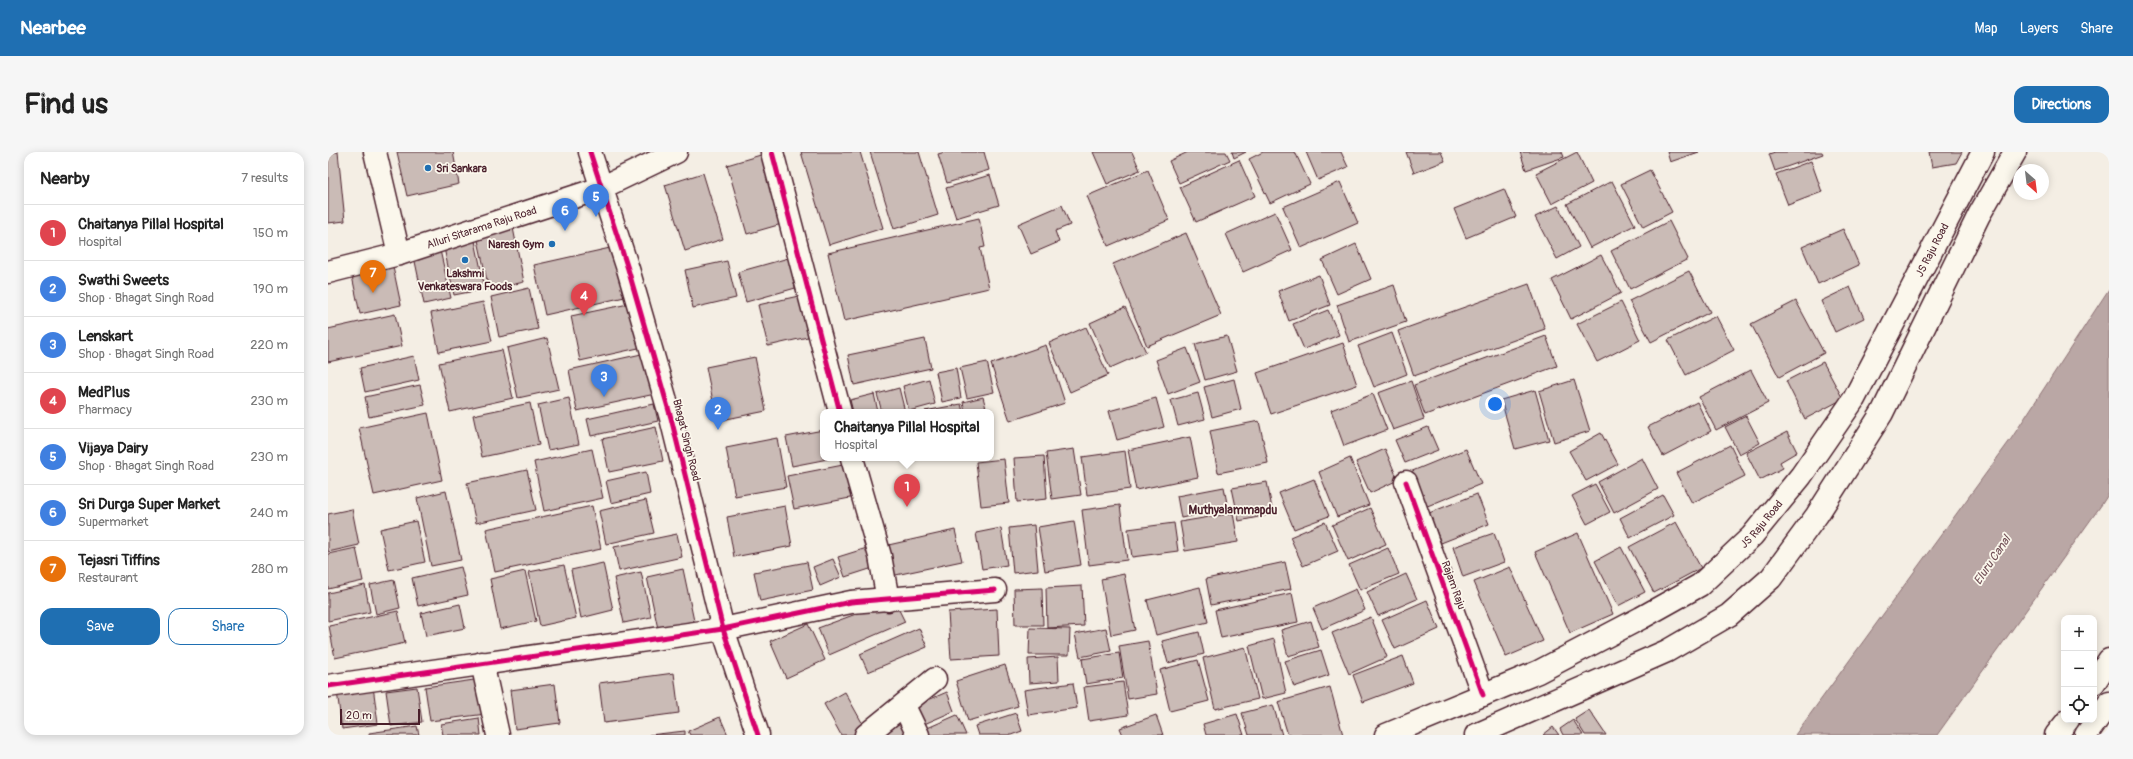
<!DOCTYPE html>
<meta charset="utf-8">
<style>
:root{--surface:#fff;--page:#f6f6f6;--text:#222;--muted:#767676;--line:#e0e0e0;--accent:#1f6fb2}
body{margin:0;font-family:Pangolin,sans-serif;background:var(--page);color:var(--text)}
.controls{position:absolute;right:12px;bottom:12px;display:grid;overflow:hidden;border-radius:8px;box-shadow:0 2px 10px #0003}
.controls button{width:36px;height:36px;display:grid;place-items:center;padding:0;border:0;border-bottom:1px solid var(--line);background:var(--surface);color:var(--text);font:20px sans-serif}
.compass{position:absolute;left:1685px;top:12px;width:36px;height:36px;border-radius:50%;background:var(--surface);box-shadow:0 2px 10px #0003;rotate:152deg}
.scale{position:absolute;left:12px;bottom:10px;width:80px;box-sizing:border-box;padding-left:4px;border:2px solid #4a1f2b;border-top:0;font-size:11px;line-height:14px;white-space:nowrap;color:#4a1f2b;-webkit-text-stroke:3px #fbf7ec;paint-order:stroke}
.you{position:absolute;left:1167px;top:252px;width:14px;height:14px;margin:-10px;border:3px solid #fff;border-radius:50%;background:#1a73e8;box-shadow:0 0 0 6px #1a73e833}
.badge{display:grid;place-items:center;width:26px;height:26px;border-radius:50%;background:var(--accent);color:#fff;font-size:13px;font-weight:700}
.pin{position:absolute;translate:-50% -33px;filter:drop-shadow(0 1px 2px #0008)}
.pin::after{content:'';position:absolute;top:21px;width:14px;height:12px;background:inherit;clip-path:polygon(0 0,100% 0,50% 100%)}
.popup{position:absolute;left:492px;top:257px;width:174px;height:52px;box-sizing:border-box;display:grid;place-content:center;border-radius:8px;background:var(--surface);filter:drop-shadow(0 1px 3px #0005);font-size:13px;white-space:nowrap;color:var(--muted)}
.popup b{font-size:15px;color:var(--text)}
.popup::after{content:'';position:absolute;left:50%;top:100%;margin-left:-8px;border:8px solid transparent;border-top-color:var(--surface)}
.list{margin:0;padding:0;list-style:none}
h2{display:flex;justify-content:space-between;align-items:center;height:52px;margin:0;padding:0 16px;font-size:17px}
h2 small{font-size:13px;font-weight:400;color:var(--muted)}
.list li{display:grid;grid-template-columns:26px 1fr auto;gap:12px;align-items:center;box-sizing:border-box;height:56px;padding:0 16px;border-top:1px solid var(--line)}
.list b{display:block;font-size:15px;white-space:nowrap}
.list p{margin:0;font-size:13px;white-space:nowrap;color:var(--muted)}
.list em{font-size:13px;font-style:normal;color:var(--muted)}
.actions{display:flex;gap:8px;padding:12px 16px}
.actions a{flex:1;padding:9px 0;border:1px solid var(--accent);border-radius:12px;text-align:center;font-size:14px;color:var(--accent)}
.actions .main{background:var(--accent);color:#fff}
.icon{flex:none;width:22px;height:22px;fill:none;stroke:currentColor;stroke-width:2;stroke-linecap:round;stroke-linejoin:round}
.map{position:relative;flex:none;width:1781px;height:583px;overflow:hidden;border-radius:12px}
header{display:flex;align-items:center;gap:24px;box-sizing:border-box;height:56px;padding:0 20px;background:var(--accent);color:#fff}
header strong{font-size:19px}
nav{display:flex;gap:22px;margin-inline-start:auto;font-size:14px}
.intro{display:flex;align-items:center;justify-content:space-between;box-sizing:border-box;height:96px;padding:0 24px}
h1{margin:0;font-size:28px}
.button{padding:10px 18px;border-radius:12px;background:var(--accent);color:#fff;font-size:14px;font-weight:700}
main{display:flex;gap:24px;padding:0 24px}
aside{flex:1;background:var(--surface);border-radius:12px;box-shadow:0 2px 10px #0003}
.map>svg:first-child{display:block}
</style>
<header>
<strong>Nearbee</strong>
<nav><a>Map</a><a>Layers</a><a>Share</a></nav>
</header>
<div class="intro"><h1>Find us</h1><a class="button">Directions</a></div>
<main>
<aside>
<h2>Nearby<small>7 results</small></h2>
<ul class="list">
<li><span class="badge" style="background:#e0444e">1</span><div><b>Chaitanya Pillal Hospital</b><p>Hospital</p></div><em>150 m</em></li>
<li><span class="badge" style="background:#3f7fe0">2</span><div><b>Swathi Sweets</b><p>Shop · Bhagat Singh Road</p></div><em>190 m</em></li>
<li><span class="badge" style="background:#3f7fe0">3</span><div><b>Lenskart</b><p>Shop · Bhagat Singh Road</p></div><em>220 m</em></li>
<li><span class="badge" style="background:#e0444e">4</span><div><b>MedPlus</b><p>Pharmacy</p></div><em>230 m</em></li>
<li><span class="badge" style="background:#3f7fe0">5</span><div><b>Vijaya Dairy</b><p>Shop · Bhagat Singh Road</p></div><em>230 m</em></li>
<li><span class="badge" style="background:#3f7fe0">6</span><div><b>Sri Durga Super Market</b><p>Supermarket</p></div><em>240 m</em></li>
<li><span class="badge" style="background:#e8710a">7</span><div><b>Tejasri Tiffins</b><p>Restaurant</p></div><em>280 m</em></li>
</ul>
<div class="actions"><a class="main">Save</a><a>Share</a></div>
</aside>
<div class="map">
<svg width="1781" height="583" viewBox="0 0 1781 583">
<rect width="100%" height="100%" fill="#f4eee4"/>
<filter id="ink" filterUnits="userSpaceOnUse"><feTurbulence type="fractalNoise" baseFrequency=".025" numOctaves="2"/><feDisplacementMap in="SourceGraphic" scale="8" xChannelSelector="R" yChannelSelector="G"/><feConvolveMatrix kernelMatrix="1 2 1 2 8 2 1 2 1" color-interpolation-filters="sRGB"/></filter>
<g filter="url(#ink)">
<polygon fill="#baa7a5" stroke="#8d7174" points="1781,137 1781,341 1774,352 1609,583 1467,583 1683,287"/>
<g fill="#cabbb6" stroke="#4a1f2b">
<polygon points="0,0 10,0 17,69 0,71"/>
<polygon points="69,0 125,0 131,32 79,44"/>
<polygon points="473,0 532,0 555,76 501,93"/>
<polygon points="542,0 591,0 610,63 566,77"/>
<polygon points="617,0 656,0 661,18 619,31 610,2"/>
<polygon points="765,0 804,0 812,18 779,32"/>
<polygon points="860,0 898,0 902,8 851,31 841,9"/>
<polygon points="904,0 918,0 906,6"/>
<polygon points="935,0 967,0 982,32 942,51 921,7"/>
<polygon points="978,0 1013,0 1020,15 990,28"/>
<polygon points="1078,0 1113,0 1117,9 1086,21"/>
<polygon points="1192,0 1234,0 1236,5 1198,18"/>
<polygon points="1249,0 1264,31 1224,52 1208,21"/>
<polygon points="1339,0 1371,0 1342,10"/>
<polygon points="1447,0 1494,0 1495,2 1447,19 1441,2"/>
<polygon points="1601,0 1634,0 1628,11 1604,15"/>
<polygon points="436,2 457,71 419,82 399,13"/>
<polygon points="911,8 927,44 868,70 852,35"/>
<polygon points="1483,9 1494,40 1460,53 1448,22"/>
<polygon points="820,18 841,68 780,94 759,44"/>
<polygon points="1322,18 1344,60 1315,75 1293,32"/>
<polygon points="375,21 395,87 357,99 337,33"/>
<polygon points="662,23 671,53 628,66 618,36"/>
<polygon points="1284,29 1307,73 1262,96 1239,52"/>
<polygon points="1012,30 1030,71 973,96 955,55"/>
<polygon points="1176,37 1188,65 1138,86 1126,57"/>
<polygon points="734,53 742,73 727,79 731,90 703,102 690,72"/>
<polygon points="1230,54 1251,95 1229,107 1207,65"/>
<polygon points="947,60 964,98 915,120 898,82"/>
<polygon points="651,66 657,95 652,96 661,136 516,169 500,101"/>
<polygon points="1341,69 1360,107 1302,137 1283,99"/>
<polygon points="184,71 196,130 161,138 148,79"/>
<polygon points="1515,77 1531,113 1490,132 1474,95"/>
<polygon points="858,81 893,163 819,194 785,112"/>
<polygon points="146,84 157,137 126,143 115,91"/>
<polygon points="1028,92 1043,127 1009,142 994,108"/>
<polygon points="111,94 123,146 96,152 85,100"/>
<polygon points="291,94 301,144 217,163 206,113"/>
<polygon points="1273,103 1293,141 1243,167 1224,128"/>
<polygon points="464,105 471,135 418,150 410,120"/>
<polygon points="399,109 408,146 365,156 357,118"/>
<polygon points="65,115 73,153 32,162 24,124"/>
<polygon points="1361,119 1382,160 1323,190 1301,149"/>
<polygon points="991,123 1002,153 961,169 950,139"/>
<polygon points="1201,132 1217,177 1086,224 1070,179"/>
<polygon points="1066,133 1078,170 1021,190 1009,153"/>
<polygon points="1522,135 1536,166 1507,180 1493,149"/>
<polygon points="201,136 210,177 171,185 163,145"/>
<polygon points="475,143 484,184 440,194 430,153"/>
<polygon points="1468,149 1496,201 1451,225 1423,172"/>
<polygon points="155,150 164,189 111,200 103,161"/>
<polygon points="1293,150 1312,188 1269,210 1249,172"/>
<polygon points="305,151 315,195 252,209 243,164"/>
<polygon points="797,155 818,200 782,216 762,171"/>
<polygon points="1000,158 1011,183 976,197 965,172"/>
<polygon points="67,162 74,194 0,210 0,177"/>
<polygon points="1388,164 1406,198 1358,223 1340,188"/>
<polygon points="758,175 780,223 742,240 721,191"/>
<polygon points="1064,181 1079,222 1046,235 1030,194"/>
<polygon points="899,184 909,219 877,228 867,192"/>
<polygon points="1218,184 1229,214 1097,263 1086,233"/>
<polygon points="219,186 231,237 190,246 179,196"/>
<polygon points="597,187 603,216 526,233 520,203"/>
<polygon points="1015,191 1029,233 943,262 929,221"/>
<polygon points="718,193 737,251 682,269 663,212"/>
<polygon points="859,196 872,230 840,242 828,208"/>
<polygon points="174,198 185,246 122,260 111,211"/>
<polygon points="318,201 327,242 249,259 241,218"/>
<polygon points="86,204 91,228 37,240 32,216"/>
<polygon points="427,205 438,259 389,269 378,215"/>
<polygon points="659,210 666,240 639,246 632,216"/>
<polygon points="1495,210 1515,247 1477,267 1458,229"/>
<polygon points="628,216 633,246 614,250 608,220"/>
<polygon points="1423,218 1440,251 1388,278 1371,245"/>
<polygon points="601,227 607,252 581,259 575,234"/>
<polygon points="906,227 913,257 884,265 876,235"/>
<polygon points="1246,228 1262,279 1226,290 1211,239"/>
<polygon points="1083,229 1096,267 1065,278 1050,241"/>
<polygon points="92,233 97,253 41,265 37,245"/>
<polygon points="571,236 577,260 554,260 549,242"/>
<polygon points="1207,238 1221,288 1187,297 1173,248"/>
<polygon points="870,241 877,267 850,274 843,248"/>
<polygon points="546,242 550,260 525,260 522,248"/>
<polygon points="1045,242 1059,278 1016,294 1003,258"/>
<polygon points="655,245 659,260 637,260 635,250"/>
<polygon points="241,246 251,292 220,298 210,253"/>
<polygon points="828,246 836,275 789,288 781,259"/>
<polygon points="1369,250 1383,279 1335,304 1320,275"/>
<polygon points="202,251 211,293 154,305 145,263"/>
<polygon points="326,252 330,269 263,284 259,267"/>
<polygon points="633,252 635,260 597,259"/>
<polygon points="100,261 114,328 46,343 31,276"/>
<polygon points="1418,264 1432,291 1411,302 1397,275"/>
<polygon points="931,269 940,311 890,321 882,279"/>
<polygon points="328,275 335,309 281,320 274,287"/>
<polygon points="1100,275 1110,298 1077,311 1067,288"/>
<polygon points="495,278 495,306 505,306 464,314 458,285"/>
<polygon points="1459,280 1469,300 1452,310 1455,316 1432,328 1418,301"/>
<polygon points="1273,281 1290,312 1258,329 1241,299"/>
<polygon points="862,285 870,325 808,338 800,298"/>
<polygon points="449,286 458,335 407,344 398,296"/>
<polygon points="1402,293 1417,324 1364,351 1348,321"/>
<polygon points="264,297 275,346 216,359 206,310"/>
<polygon points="746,297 753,343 724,347 718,301"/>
<polygon points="1057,297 1070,328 1042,341 1028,310"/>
<polygon points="1138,297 1153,332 1097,355 1082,320"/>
<polygon points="797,299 802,337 759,343 754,305"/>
<polygon points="716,304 719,347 689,350 686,306"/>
<polygon points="1022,306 1041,353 1009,365 991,320"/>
<polygon points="1314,306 1330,337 1286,361 1270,330"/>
<polygon points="676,307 681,351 653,354 648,310"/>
<polygon points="520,312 527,345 466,357 459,324"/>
<polygon points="199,318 208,358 148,371 139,331"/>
<polygon points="318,320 322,342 283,351 278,329"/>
<polygon points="986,327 1001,364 966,377 951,341"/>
<polygon points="939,330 945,362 911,369 904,336"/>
<polygon points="1267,332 1282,360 1259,372 1244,344"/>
<polygon points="896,335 900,357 853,366 849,344"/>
<polygon points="118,339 133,408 103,414 89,346"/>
<polygon points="1149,342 1161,372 1113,391 1101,361"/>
<polygon points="1335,343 1346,363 1302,386 1292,366"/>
<polygon points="318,348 326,381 278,392 271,359"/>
<polygon points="792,353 799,408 761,413 754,358"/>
<polygon points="264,354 273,397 167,420 158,377"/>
<polygon points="457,354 464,394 406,405 399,365"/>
<polygon points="1042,356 1058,392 1020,409 1004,373"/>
<polygon points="24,357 31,393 0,400 0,362"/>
<polygon points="905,361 910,390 857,399 852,370"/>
<polygon points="88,369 97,410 61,418 52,377"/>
<polygon points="746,369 753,413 717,419 710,375"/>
<polygon points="997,370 1010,399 975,414 962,385"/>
<polygon points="1348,370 1373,416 1326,441 1301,395"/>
<polygon points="846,371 850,399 804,405 800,377"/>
<polygon points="706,373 710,418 685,421 681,376"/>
<polygon points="673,376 679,413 654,417 648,381"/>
<polygon points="627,378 634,409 563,424 556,394"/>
<polygon points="1166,381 1176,410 1135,425 1125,395"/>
<polygon points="1250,381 1285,462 1242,481 1207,400"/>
<polygon points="349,382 354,405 291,419 286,395"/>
<polygon points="542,395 548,415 517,425 510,405"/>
<polygon points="1293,395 1317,440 1290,454 1267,409"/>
<polygon points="28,396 35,429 0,437 0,402"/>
<polygon points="1060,396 1071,422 1032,438 1021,413"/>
<polygon points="505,407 513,425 492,434 485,415"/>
<polygon points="479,410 485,438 432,449 426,420"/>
<polygon points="957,410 963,437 883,453 878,427"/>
<polygon points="275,411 285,458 253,466 243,418"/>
<polygon points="236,413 248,466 212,474 201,420"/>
<polygon points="133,415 140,443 90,454 84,426"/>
<polygon points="1182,415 1215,489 1178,505 1146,430"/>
<polygon points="355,417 366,469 330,477 319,425"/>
<polygon points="197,419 208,469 172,477 162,427"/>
<polygon points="313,420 323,465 296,471 286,426"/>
<polygon points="796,422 807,478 783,483 773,427"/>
<polygon points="1078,422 1089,447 1050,464 1039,440"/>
<polygon points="66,428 72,456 48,462 42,433"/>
<polygon points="37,433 42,460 0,469 0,441"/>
<polygon points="754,434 756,474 719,476 718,436"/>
<polygon points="872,435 880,470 828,483 819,448"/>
<polygon points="714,436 715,473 687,473 686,437"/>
<polygon points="1028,437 1037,458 994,477 985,456"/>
<polygon points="964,441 970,470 893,486 887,458"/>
<polygon points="566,448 577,470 501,503 490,476"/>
<polygon points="1099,448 1111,477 1067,497 1054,468"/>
<polygon points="132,452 137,476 98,484 93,461"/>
<polygon points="669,457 671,504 623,507 620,460"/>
<polygon points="70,459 77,491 7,506 1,474"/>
<polygon points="1043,465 1059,505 1021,522 1004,481"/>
<polygon points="983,469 991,495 960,504 953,478"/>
<polygon points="480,472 497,508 458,526 442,489"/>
<polygon points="591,476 599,495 540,520 532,502"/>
<polygon points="702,476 742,477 741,503 701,503"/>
<polygon points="778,476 783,499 752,505 747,482"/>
<polygon points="871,480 876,502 840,511 834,489"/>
<polygon points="946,487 958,541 934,547 921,494"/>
<polygon points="820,489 829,542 800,547 791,494"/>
<polygon points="917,495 930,547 887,557 875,506"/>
<polygon points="993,498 1001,523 966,535 957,509"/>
<polygon points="791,501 795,526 758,532 754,507"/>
<polygon points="1075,504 1085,531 1035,550 1025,523"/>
<polygon points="730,505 731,529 701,531 700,507"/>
<polygon points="870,508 881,549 842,559 832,518"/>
<polygon points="677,513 690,554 640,569 628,529"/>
<polygon points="346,521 351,561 276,571 271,531"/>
<polygon points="153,527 158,562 102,569 97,535"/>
<polygon points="795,530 800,563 761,569 756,535"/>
<polygon points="745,531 749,556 700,563 696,538"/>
<polygon points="227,532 232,571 187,577 182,538"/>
<polygon points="45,534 50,572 14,577 9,539"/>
<polygon points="89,535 94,570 63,574 58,539"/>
<polygon points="1002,535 1015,583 960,583 950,550"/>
<polygon points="517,540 537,576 525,583 513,583 496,552"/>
<polygon points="619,540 626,559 594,573 586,554"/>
<polygon points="945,553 954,583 921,583 914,561"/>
<polygon points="1261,558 1278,583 1257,583 1247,567"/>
<polygon points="688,561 694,579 683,583 650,583 647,574"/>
<polygon points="909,562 916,583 878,583 875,572"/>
<polygon points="629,563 638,583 597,583 595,578"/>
<polygon points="828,563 835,583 795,583 792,576"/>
<polygon points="392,565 400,583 362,583 360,579"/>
<polygon points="576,565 586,583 546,583"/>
<polygon points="151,566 153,583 115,583 113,572"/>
<polygon points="1245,568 1255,583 1235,583 1232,577"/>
<polygon points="89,574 91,583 41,583 41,581"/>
<polygon points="1225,575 1231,583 1215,583"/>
<polygon points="357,579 357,583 321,583"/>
</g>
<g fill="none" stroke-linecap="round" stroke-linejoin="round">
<defs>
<g id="minor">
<polyline points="47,0 71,102"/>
<polyline points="262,0 300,117 343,266 395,477 430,583"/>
<polyline points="444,0 512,260"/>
<path id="s1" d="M0,120L71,102L273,36L348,0"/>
<polyline points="524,306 552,404 560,448"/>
<polyline points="1078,330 1155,543"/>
<polyline points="154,511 170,583"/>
<polyline points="0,534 395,477 523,450 667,438"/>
<polyline points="576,554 590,583"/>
<polyline points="538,583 607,527"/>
</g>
<g id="major">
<polyline points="1766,531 1781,508"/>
<path id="s2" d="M1058,583L1210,520L1313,466L1372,433L1424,384L1473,324L1526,247L1655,0"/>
<polyline points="1148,583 1339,499 1401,463 1443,426 1489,363 1554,261 1651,63 1687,0"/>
<polyline points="1728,583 1740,568"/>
<polyline points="1758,583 1781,551"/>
</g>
</defs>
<use href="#minor" stroke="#4a1f2b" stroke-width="25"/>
<use href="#major" stroke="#4a1f2b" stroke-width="25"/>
<use href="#minor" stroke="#fbf7ec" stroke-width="22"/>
<use href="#major" stroke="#fbf7ec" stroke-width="22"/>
<defs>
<g id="cycleway">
<polyline points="262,0 300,117 343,266 395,477 430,583"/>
<polyline points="444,0 512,260"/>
<polyline points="1078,330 1155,543"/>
<polyline points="0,534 395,477 523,450 667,438"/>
</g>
</defs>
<use href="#cycleway" stroke="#fbf7ec" stroke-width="8"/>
<use href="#cycleway" stroke="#d6006c" stroke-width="5"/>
</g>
</g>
<g fill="#1f6fb2" stroke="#fbf7ec" stroke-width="1.5">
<circle cx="100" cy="16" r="4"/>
<circle cx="224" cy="92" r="4"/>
<circle cx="137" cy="108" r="4"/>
</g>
<g text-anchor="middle" stroke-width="3.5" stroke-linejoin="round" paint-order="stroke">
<g font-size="11" font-weight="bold" fill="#4a1f2b" stroke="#fbf7ec" text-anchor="start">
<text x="108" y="20">Sri Sankara</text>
<text x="216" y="96" text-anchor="end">Naresh Gym</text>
<text x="137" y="125" text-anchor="middle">Lakshmi<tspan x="137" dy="13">Venkateswara Foods</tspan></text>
</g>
<g font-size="11" fill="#4a1f2b" stroke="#fbf7ec">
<text dy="4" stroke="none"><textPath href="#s1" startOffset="160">Alluri Sitarama Raju Road</textPath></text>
<text dy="4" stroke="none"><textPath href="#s2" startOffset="759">JS Raju Road</textPath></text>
<text transform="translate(359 288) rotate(76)" y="4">Bhagat Singh Road</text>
<text dy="4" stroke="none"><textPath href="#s2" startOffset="435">JS Raju Road</textPath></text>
<text transform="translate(1126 433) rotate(70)" y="4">Rajam Raju</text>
</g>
<g font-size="12" font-weight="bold" fill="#4a1f2b" stroke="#fbf7ec">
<text x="905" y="362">Muthyalammapdu</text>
</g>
<g font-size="12" font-style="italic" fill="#714f56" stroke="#fbf7ec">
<text transform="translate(1664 408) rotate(-56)" y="4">Eluru Canal</text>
</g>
</g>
</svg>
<div class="controls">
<button>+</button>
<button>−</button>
<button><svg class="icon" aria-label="locate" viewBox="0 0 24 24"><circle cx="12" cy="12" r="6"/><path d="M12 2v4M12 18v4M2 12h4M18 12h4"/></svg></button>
</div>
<svg class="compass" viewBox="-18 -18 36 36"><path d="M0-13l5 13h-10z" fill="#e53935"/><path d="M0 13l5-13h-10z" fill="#767676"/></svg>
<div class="scale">20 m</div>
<div class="you"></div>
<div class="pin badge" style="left:579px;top:355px;background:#e0444e">1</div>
<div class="popup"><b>Chaitanya Pillal Hospital</b>Hospital</div>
<div class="pin badge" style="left:390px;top:278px;background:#3f7fe0">2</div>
<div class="pin badge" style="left:276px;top:245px;background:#3f7fe0">3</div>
<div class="pin badge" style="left:256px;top:164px;background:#e0444e">4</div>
<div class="pin badge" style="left:268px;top:65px;background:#3f7fe0">5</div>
<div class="pin badge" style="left:237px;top:79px;background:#3f7fe0">6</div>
<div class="pin badge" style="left:45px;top:141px;background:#e8710a">7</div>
</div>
</main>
